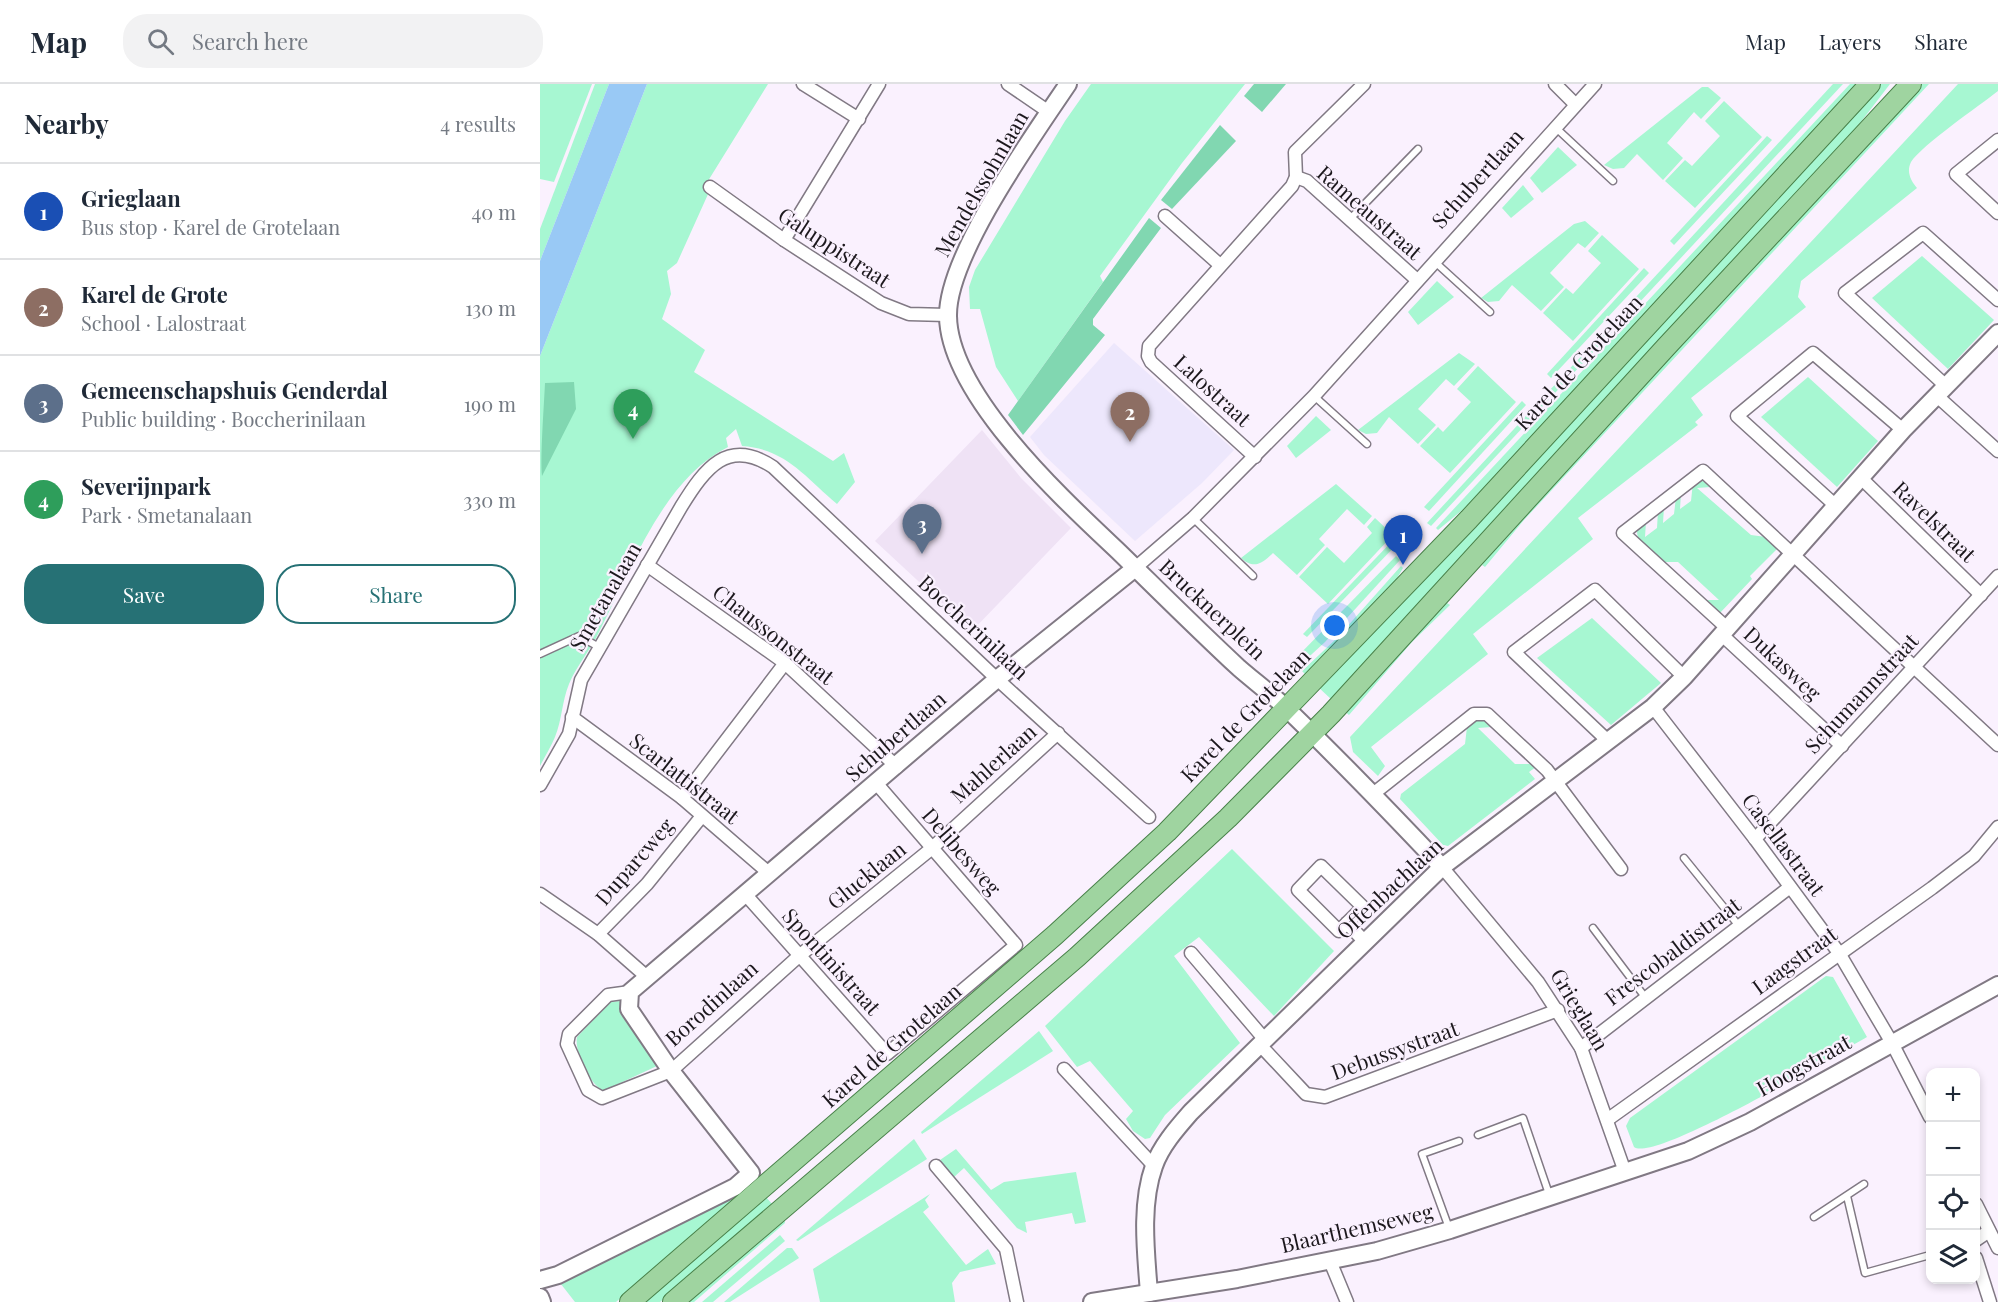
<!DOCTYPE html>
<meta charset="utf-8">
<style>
:root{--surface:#fff;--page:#f2f2f3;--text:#1f2937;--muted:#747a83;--line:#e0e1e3;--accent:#267175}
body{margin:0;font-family:"Playfair Display",serif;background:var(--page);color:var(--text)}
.controls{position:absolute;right:18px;bottom:18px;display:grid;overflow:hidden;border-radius:12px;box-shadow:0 3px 9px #0003}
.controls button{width:54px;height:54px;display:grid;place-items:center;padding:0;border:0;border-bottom:2px solid var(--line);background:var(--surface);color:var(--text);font:30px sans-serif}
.you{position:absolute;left:795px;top:542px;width:21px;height:21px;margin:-15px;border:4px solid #fff;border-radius:50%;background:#1a73e8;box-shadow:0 0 0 9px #1a73e833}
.badge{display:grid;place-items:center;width:39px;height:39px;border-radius:50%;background:var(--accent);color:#fff;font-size:20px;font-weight:700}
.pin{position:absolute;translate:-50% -50px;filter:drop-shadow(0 2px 3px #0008)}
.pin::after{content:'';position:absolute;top:32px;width:21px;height:18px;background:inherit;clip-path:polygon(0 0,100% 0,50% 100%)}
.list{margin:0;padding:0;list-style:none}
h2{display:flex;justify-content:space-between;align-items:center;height:78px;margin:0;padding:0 24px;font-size:26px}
h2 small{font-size:20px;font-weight:400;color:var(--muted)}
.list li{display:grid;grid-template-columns:39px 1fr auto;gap:18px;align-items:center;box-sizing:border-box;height:96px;padding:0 24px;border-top:2px solid var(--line)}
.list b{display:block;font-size:22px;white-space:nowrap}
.list p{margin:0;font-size:20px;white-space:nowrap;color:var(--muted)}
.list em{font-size:20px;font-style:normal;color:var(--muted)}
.actions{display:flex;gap:12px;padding:18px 24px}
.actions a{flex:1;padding:14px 0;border:2px solid var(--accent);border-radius:24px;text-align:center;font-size:21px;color:var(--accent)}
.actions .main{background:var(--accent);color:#fff}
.icon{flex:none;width:33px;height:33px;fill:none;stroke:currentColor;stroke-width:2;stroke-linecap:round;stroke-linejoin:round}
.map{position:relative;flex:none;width:1458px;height:1218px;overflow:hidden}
header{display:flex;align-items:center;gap:36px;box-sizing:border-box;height:84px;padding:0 30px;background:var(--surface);border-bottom:2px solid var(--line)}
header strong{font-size:28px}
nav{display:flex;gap:33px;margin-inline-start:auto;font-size:21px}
.search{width:420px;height:54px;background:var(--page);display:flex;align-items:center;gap:15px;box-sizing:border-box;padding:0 21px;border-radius:24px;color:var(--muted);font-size:22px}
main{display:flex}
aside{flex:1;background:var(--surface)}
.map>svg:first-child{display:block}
</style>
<header>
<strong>Map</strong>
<div class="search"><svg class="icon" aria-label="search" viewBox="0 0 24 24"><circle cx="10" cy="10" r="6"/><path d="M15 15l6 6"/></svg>Search here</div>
<nav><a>Map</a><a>Layers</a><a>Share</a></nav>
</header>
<main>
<aside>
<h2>Nearby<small>4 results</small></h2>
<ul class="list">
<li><span class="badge" style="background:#1a4fb4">1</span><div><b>Grieglaan</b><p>Bus stop · Karel de Grotelaan</p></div><em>40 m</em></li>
<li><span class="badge" style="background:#8d6e63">2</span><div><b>Karel de Grote</b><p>School · Lalostraat</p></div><em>130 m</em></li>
<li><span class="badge" style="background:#5c6f8a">3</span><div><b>Gemeenschapshuis Genderdal</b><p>Public building · Boccherinilaan</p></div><em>190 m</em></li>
<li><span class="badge" style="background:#2e9e5b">4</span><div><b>Severijnpark</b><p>Park · Smetanalaan</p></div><em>330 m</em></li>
</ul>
<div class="actions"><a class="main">Save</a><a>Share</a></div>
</aside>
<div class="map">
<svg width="1458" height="1218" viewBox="0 0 1458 1218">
<rect width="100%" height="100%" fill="#faf1fe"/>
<polygon fill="#efe2f5" points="442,346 481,394 531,444 432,547 335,457"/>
<polygon fill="#ede7fc" points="574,259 694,366 662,399 595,457 504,371 490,353"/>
<g fill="#a7f7d2">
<polygon points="0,0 52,0 14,98 0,95"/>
<polygon points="55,0 69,0 0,177 0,145"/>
<path d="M107,0H228L163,105L169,108L137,179L127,187L131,210L122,235L165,266L154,288L293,377L304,369L315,398L297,420C265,393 246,365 202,362L196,345L186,354L188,363C122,396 91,486 59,548C50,567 37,581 29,600C22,617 22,636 15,653C11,663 5,672 0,682V272Z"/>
<polygon points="551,0 705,0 642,79 560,192 563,198 478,317 456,283 440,225 430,225 429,203 435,186 525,37"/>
<polygon points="1293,0 1303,0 891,442 887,439"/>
<polygon points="1310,0 1319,0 937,414 898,446 896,444"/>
<polygon points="1340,0 1350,0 1307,56 920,473 792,616 777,602 941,432"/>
<polygon points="1380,0 1389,0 984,436 945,483 942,481 962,450"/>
<path d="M1418,0H1458V7C1439,22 1382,61 1371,78C1366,88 1371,97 1377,104L1261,197L1258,213L1266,223L1151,314L1163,331L1155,338L1158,341L1038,434L1053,455L933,550L948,570L831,663L845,682L838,692L813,668L810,653Z"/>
<polygon points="1162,3 1168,3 1181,14 1161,35 1154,28 1127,59 1143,74 1123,96 1097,70 1084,84 1073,85 1064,81"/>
<polygon points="1184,17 1222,53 1155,124 1125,97 1145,76 1152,82 1180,52 1165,37"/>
<polygon points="1227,52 1232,56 1134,161 1130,157"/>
<polygon points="1018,63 1037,81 1002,109 990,94"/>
<polygon points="983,101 994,115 971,134 962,124"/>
<polygon points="1045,137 1059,149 1045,164 1038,159 1010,189 1024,203 1001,227 972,201 959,217 948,218 941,214 1034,140"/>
<polygon points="1062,151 1099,185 1033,257 1003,229 1026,204 1033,210 1061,179 1048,167"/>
<polygon points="1382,172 1454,236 1408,285 1332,214"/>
<polygon points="1104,184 1109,189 1011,294 1007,290"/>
<polygon points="897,197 914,213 878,241 868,228"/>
<polygon points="919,269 935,280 914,302 906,295 878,325 896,341 878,360 849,333 837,349 826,350 818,346"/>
<polygon points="938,282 976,318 910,389 880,362 898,343 903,348 931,318 917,305"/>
<polygon points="1268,293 1338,357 1297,403 1221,333"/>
<polygon points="982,317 986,321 889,427 884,423"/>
<polygon points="776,332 791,346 756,374 747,362"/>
<path d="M1163,397L1171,403L1157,404L1211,451L1226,453L1238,464L1210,492L1212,495L1179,530L1163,516H1179L1138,478H1121C1110,468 1096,460 1097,445L1106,438L1105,453L1117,444L1118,427L1124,423L1123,439L1134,430L1136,413L1141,409L1140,425L1151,417L1153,398Z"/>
<path d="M796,400L832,432L824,441L807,425L779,455L785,461L757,491L733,469C723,479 714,486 701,474Z"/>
<polygon points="835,434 853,451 788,520 759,493 787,463 804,479 832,449 827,443"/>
<polygon points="859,450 863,454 767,553 763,550"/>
<polygon points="856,472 860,476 785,558 759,582 753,577"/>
<polygon points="861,482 863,484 847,511 767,592 762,587 797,554"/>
<polygon points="907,519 910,521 872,558 809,631 803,626 869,553"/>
<polygon points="1052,534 1121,599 1071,641 997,574"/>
<polygon points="935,636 944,636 952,643 938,644 975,680 993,680 996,683 989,688 995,695 908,762 903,761 860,715 861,710 925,660 927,643"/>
<polygon points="692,765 794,867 734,932 659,853 634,872 700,959 625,1031 610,1054 605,1055 593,1047 586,1035 593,1027 550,977 537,983 505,942"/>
<path d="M1286,892L1293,893L1327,953C1297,970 1114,1079 1094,1063L1086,1042L1090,1034Z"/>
<path d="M80,917V929L117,982L63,1007C50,1000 34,968 37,953L70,918Z"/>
<polygon points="499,947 513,967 382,1050 381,1048"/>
<polygon points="374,1055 387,1075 258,1157 256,1156"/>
<polygon points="416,1065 451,1106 464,1098 536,1088 546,1138 535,1140 532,1129 485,1138 487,1149 477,1144 424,1084 414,1093 400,1076"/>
<polygon points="211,1097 214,1100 76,1218 35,1218 17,1195"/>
<polygon points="390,1110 385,1116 389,1123 383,1128 426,1181 448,1165 456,1180 420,1188 412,1199 415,1218 280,1218 273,1185"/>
<polygon points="225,1112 233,1121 120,1218 100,1218"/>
<polygon points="244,1133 245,1139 154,1218 144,1218"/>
<polygon points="240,1151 245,1157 173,1218 162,1218"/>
<polygon points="247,1164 252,1164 259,1174 190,1218 184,1218"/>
</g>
<g fill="#81d7b1">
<polygon points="714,0 746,0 722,28 704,12"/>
<polygon points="680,41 696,57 632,125 621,116"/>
<polygon points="609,134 621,144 553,235 553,241 565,251 483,351 468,331"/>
<path d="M34,298L36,325L2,392C0,374 4,322 5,299Z"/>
</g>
<polygon fill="#99c9f5" points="69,0 107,0 0,272 0,177"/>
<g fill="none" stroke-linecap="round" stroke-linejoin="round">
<defs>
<g id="lane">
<polyline points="1015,43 1073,97"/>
<polyline points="809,136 878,65"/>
<polyline points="895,178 950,228"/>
<polyline points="774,312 827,360"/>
<polyline points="653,434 713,492"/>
<polyline points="0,570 39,552 59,563"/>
<polyline points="1144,774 1199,842"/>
<polyline points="1053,844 1105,913"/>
<polyline points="938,1051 983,1034 1009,1110"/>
<polyline points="1307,1112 1325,1189 1390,1171"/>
<polyline points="1274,1133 1324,1100"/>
<polyline points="909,1144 882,1070 919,1057"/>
</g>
<g id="street">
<polyline points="263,0 319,35"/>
<polyline points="468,0 509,28"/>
<polyline points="1015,0 1035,20"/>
<polyline points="1458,56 1416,90 1458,129"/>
<polyline points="756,93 767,97 877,196"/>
<polyline points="170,103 244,156 341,219 369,230 407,231"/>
<polyline points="625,132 680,181"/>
<polyline points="244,156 339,0"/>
<polyline points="1406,302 1305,209 1383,149 1458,216"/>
<polyline points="1397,312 1458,367"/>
<polyline points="715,373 611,278 608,272 609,262 752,102 756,93 755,68 824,0"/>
<polyline points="1321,394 1441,511"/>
<polyline points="1296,422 1197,332 1273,269 1363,346"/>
<polyline points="107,481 245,579 357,683"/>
<polyline points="594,485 653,434 774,312 1055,0"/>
<polyline points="1187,544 1083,449 1163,387 1458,661"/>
<polyline points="1182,551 1302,662"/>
<polyline points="1113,623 1215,755 1299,869 1352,959 1390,1033"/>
<polyline points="32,633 142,714 230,790"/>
<polyline points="1068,657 974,568 1055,506 1144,593"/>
<path d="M0,701L29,650L41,596L141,423C165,384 188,353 233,383L457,595L609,733"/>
<polyline points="833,710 934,630 947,630 1007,686 1081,785"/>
<polyline points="142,714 245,579"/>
<polyline points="1215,755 1458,492"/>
<polygon points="781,782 823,823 799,847 758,806"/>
<polyline points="902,783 998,898 1041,964 1085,1088"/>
<polyline points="0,810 58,850 107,893"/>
<polyline points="206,811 347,970 476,861 337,700"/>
<polyline points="807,839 825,858"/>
<polyline points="58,850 107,800 162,732"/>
<polyline points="651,869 726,957"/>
<polyline points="90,908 68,911 29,950 27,960 48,1006 62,1014 131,987 259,872 391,765 518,649"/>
<polyline points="721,962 766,1010 785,1013 1018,926"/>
<polyline points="1041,964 1250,803"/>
<polyline points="524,985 614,1082"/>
<polyline points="1067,1036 1392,804 1434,772 1458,743"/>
<polyline points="396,1082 466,1165 477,1218"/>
<polyline points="1436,1120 1458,1164"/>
<polyline points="1436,1156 1449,1147"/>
<polyline points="1436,1174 1450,1218"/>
<polyline points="790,1177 807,1218"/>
</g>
<g id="secondary">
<path d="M528,0C493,52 407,172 408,232C409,311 524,416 578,467C618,506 658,546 699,584C714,597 730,609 745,623C799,675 851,729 902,783"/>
<polyline points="0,1196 18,1191 195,1103 211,1089 131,987 89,925 90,908 457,595 594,485"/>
<path d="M609,1209C606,1169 600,1121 614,1082C621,1062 637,1044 651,1028L902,783L1113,623L1144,593L1363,346L1458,249"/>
<polyline points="0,1213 2,1218"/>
<polyline points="552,1218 697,1195 837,1167 910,1146 1148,1067 1210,1038 1458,901"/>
</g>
<g id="primary">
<polyline points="90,1218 515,851 627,748 929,435 1330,0"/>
<polyline points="133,1218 537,873 688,734 791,630 1126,263 1371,0"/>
</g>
</defs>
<use href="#lane" stroke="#817984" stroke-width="9"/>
<use href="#street" stroke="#817984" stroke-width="15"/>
<use href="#secondary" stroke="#817984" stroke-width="20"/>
<use href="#primary" stroke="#488049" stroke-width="22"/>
<use href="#lane" stroke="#fff" stroke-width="6"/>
<use href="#street" stroke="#fff" stroke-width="12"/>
<use href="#secondary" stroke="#fff" stroke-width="16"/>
<use href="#primary" stroke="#9fd4a0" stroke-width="20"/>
</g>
<g text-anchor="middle" stroke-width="4.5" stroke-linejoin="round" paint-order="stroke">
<g font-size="21" fill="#1c181d" stroke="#faf1fe">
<text transform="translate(938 95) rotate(-48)" y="7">Schubertlaan</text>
<text transform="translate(442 100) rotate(-60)" y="7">Mendelssohnlaan</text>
<text transform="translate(829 129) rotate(41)" y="7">Rameaustraat</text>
<text transform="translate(294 164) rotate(33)" y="7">Galuppistraat</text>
<text transform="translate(1039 279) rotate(-47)" y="7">Karel de Grotelaan</text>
<text transform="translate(672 307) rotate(42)" y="7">Lalostraat</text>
<text transform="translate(1394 438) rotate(44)" y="7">Ravelstraat</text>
<text transform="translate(66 513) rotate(-60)" y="7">Smetanalaan</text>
<text transform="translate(672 526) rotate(43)" y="7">Brucknerplein</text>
<text transform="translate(433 544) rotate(43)" y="7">Boccherinilaan</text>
<text transform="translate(233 551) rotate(38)" y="7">Chaussonstraat</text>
<text transform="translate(1242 580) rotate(43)" y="7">Dukasweg</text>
<text transform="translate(1322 610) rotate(-47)" y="7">Schumannstraat</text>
<text transform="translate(706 632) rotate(-46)" y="7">Karel de Grotelaan</text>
<text transform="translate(356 653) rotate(-41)" y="7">Schubertlaan</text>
<text transform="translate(454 680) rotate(-42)" y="7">Mahlerlaan</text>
<text transform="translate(144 695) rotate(38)" y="7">Scarlattistraat</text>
<text transform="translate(1243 761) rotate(53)" y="7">Casellastraat</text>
<text transform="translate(421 768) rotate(49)" y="7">Delibesweg</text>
<text transform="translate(95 778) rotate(-49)" y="7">Duparcweg</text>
<text transform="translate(327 792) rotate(-39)" y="7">Glucklaan</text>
<text transform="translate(850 805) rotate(-43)" y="7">Offenbachlaan</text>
<text transform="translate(1133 868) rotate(-37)" y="7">Frescobaldistraat</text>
<text transform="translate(1255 877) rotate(-36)" y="7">Laagstraat</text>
<text transform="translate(291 878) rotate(48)" y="7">Spontinistraat</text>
<text transform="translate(172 920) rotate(-42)" y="7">Borodinlaan</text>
<text transform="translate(1039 926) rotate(59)" y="7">Grieglaan</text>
<text transform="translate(352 962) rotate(-41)" y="7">Karel de Grotelaan</text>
<text transform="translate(855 967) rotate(-20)" y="7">Debussystraat</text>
<text transform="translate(1264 982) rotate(-29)" y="7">Hoogstraat</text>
<text transform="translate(817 1145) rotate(-13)" y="7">Blaarthemseweg</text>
</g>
</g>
</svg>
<div class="controls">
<button>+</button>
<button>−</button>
<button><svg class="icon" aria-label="locate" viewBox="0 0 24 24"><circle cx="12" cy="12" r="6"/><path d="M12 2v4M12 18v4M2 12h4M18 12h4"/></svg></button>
<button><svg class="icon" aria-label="layers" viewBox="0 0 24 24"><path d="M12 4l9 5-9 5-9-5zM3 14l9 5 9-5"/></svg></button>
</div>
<div class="you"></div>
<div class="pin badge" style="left:863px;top:481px;background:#1a4fb4">1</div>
<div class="pin badge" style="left:590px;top:358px;background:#8d6e63">2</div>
<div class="pin badge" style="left:382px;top:470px;background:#5c6f8a">3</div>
<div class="pin badge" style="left:93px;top:355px;background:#2e9e5b">4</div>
</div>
</main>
